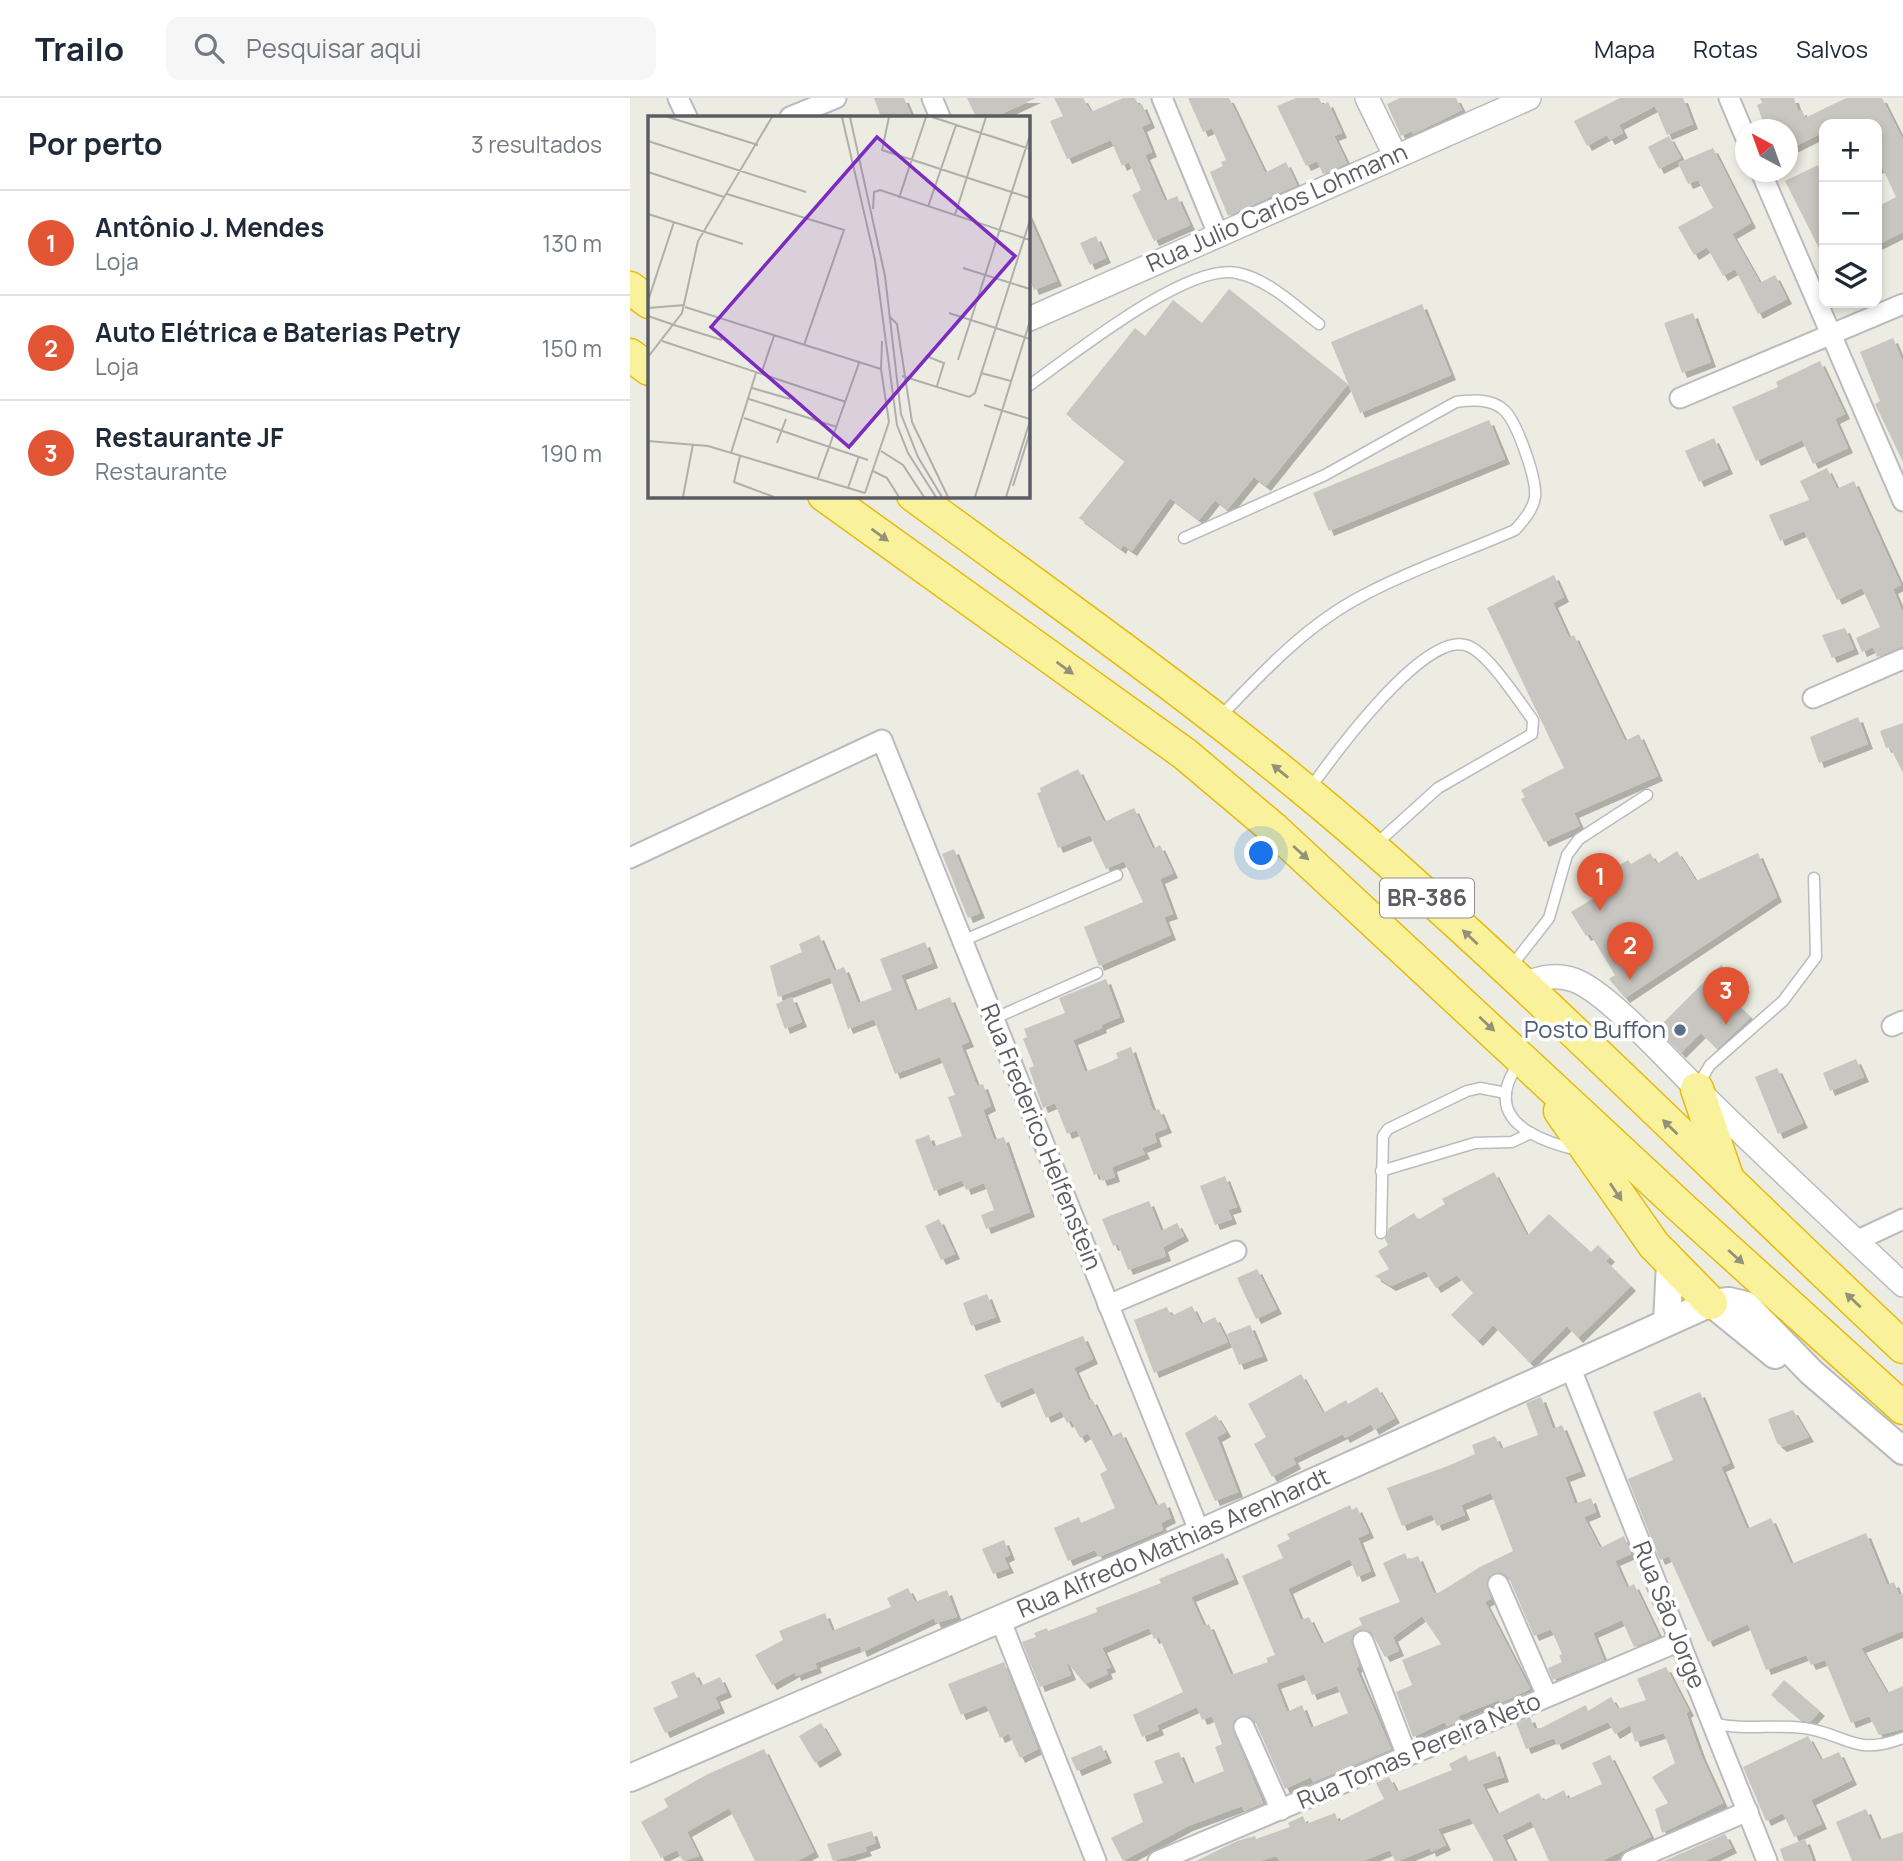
<!DOCTYPE html>
<html lang="pt">
<meta charset="utf-8">
<style>
:root{--surface:#fff;--page:#f6f6f7;--text:#1f2937;--muted:#747a83;--line:#e0e1e3;--accent:#e25534}
body{margin:0;font-family:Manrope,sans-serif;background:var(--page);color:var(--text)}
.controls{position:absolute;right:21px;top:21px;display:grid;overflow:hidden;border-radius:14px;box-shadow:0 4px 10px #0003}
.controls button{width:63px;height:63px;display:grid;place-items:center;padding:0;border:0;border-bottom:2px solid var(--line);background:var(--surface);color:var(--text);font:35px sans-serif}
.compass{position:absolute;left:1105px;top:21px;width:63px;height:63px;border-radius:50%;background:var(--surface);box-shadow:0 4px 10px #0003;rotate:319deg}
.you{position:absolute;left:632px;top:756px;width:24px;height:24px;margin:-18px;border:5px solid #fff;border-radius:50%;background:#1a73e8;box-shadow:0 0 0 10px #1a73e833}
.badge{display:grid;place-items:center;width:46px;height:46px;border-radius:50%;background:var(--accent);color:#fff;font-size:23px;font-weight:700}
.pin{position:absolute;translate:-50% -58px;filter:drop-shadow(0 2px 4px #0008)}
.pin::after{content:'';position:absolute;top:37px;width:24px;height:21px;background:inherit;clip-path:polygon(0 0,100% 0,50% 100%)}
.list{margin:0;padding:0;list-style:none}
h2{display:flex;justify-content:space-between;align-items:center;height:91px;margin:0;padding:0 28px;font-size:30px}
h2 small{font-size:23px;font-weight:400;color:var(--muted)}
.list li{display:grid;grid-template-columns:46px 1fr auto;gap:21px;align-items:center;box-sizing:border-box;height:105px;padding:0 28px;border-top:2px solid var(--line)}
.list b{display:block;font-size:26px;white-space:nowrap}
.list p{margin:0;font-size:23px;white-space:nowrap;color:var(--muted)}
.list em{font-size:23px;font-style:normal;color:var(--muted)}
.icon{flex:none;width:38px;height:38px;fill:none;stroke:currentColor;stroke-width:2;stroke-linecap:round;stroke-linejoin:round}
.map{position:relative;flex:none;width:1273px;height:1763px;overflow:hidden}
header{display:flex;align-items:center;gap:42px;box-sizing:border-box;height:98px;padding:0 35px;background:var(--surface);border-bottom:2px solid var(--line)}
header strong{font-size:33px}
nav{display:flex;gap:38px;margin-inline-start:auto;font-size:24px}
.search{width:490px;height:63px;background:var(--page);display:flex;align-items:center;gap:18px;box-sizing:border-box;padding:0 24px;border-radius:14px;color:var(--muted);font-size:26px}
main{display:flex}
aside{flex:1;background:var(--surface)}
.map>svg:first-child{display:block}
</style>
<header>
<strong>Trailo</strong>
<div class="search"><svg class="icon" aria-label="search" viewBox="0 0 24 24"><circle cx="10" cy="10" r="6"/><path d="M15 15l6 6"/></svg>Pesquisar aqui</div>
<nav><a>Mapa</a><a>Rotas</a><a>Salvos</a></nav>
</header>
<main>
<aside>
<h2>Por perto<small>3 resultados</small></h2>
<ul class="list">
<li><span class="badge">1</span><div><b>Antônio J. Mendes</b><p>Loja</p></div><em>130 m</em></li>
<li><span class="badge">2</span><div><b>Auto Elétrica e Baterias Petry</b><p>Loja</p></div><em>150 m</em></li>
<li><span class="badge">3</span><div><b>Restaurante JF</b><p>Restaurante</p></div><em>190 m</em></li>
</ul>
</aside>
<div class="map">
<svg width="1273" height="1763" viewBox="0 0 1273 1763">
<defs>
<filter id="shadow"><feDropShadow dx="5" dy="5" stdDeviation="0" flood-color="#0004"/></filter>
</defs>
<rect width="100%" height="100%" fill="#edece2"/>
<g fill="#c8c6c0" fill-rule="evenodd" filter="url(#shadow)">
<polygon points="244,0 274,0 282,19 251,19"/>
<polygon points="337,0 406,0 365,19 346,19"/>
<polygon points="424,0 453,0 461,14 493,0 505,0 509,8 512,6 520,25 512,29 522,54 515,57 535,103 547,98 560,127 524,143 502,97 511,92 499,64 492,68 481,42 437,61 420,23 433,18"/>
<polygon points="558,0 599,0 635,75 656,64 667,87 598,118 580,74 593,68 591,64 596,62 582,30 573,34"/>
<polygon points="666,0 689,0 692,7 698,4 712,35 704,38 717,65 693,76 687,63 676,68 647,8"/>
<polygon points="770,0 826,0 832,12 783,36 782,33 771,38 757,6"/>
<polygon points="990,0 1053,0 1063,26 1037,37 1025,8 989,27 993,35 980,42 977,37 957,48 944,23"/>
<polygon points="1130,0 1164,0 1168,13 1172,12 1175,20 1216,0 1252,0 1273,42 1273,134 1247,147 1247,109 1266,99 1252,69 1247,71 1247,26 1194,26 1194,34 1158,52 1158,32 1136,32 1127,7 1132,5"/>
<polygon points="1039,38 1051,60 1029,71 1018,49"/>
<polygon points="1083,50 1121,125 1102,136 1130,185 1145,177 1157,201 1128,216 1105,171 1093,178 1077,149 1064,157 1048,129 1083,110 1068,82 1058,86 1048,65"/>
<polygon points="1188,67 1194,81 1194,160 1155,83"/>
<polygon points="397,114 427,183 404,192 397,175"/>
<polygon points="466,138 476,160 460,167 450,145"/>
<polygon points="599,191 718,286 636,388 624,379 597,412 585,402 569,422 540,400 502,453 493,447 491,451 449,420 495,363 436,316 505,230 515,238 543,202 572,225"/>
<polygon points="792,206 821,277 730,315 701,244"/>
<polygon points="1063,215 1081,264 1052,275 1034,225"/>
<polygon points="1263,240 1273,264 1273,364 1245,306 1250,303 1230,254"/>
<polygon points="1190,263 1215,316 1205,321 1218,350 1183,366 1172,342 1126,363 1102,309 1148,289 1146,284"/>
<polygon points="859,322 875,361 699,433 683,395"/>
<polygon points="1084,340 1098,371 1069,384 1055,353"/>
<polygon points="1197,370 1207,391 1224,383 1271,487 1263,491 1273,515 1273,548 1247,559 1243,549 1232,554 1226,540 1250,529 1232,490 1207,502 1174,433 1150,443 1139,417 1179,402 1170,383"/>
<polygon points="924,477 934,499 923,505 939,540 944,537 995,643 1009,636 1028,678 944,715 950,728 914,744 891,701 895,699 891,692 934,670 857,510"/>
<polygon points="1215,530 1224,551 1202,560 1192,537"/>
<polygon points="1228,619 1238,646 1189,665 1180,639"/>
<polygon points="1273,625 1273,675 1260,649 1256,650 1250,633"/>
<polygon points="448,671 474,724 504,710 523,751 530,747 543,775 530,781 543,816 534,819 541,837 469,868 454,829 513,804 494,763 476,771 460,737 428,750 407,695 411,694 410,690"/>
<polygon points="324,751 350,815 338,820 312,756"/>
<polygon points="1047,753 1066,783 1128,755 1147,799 995,900 979,881 985,877 960,836 956,838 941,814 982,789 975,776 998,762 1001,766 1020,755 1027,766"/>
<polygon points="189,837 204,873 214,869 228,905 262,892 250,861 295,844 303,865 271,877 285,913 320,899 339,944 331,947 347,988 353,986 361,1008 353,1012 364,1042 374,1039 400,1114 356,1131 351,1117 364,1112 354,1085 336,1092 332,1082 304,1093 285,1042 299,1037 303,1049 332,1038 318,999 325,997 310,959 265,976 244,921 218,931 200,879 148,899 140,868 172,854 169,846"/>
<polygon points="1091,867 1115,889 1103,902 1121,919 1087,951 1071,935 1051,955 1027,931"/>
<polygon points="476,881 490,919 471,927 472,930 443,942 455,974 480,964 488,960 486,955 501,949 523,1013 529,1011 537,1030 524,1035 527,1044 512,1050 515,1056 482,1069 485,1079 472,1083 469,1075 464,1077 447,1032 437,1036 425,1005 413,1010 399,970 404,968 393,941 397,939 394,931 435,915 429,900"/>
<polygon points="162,899 172,924 155,931 146,906"/>
<polygon points="1226,961 1234,979 1200,993 1193,975"/>
<polygon points="1147,970 1173,1025 1148,1036 1125,979"/>
<polygon points="864,1074 897,1138 919,1116 961,1154 968,1147 980,1159 976,1163 1001,1188 948,1240 937,1228 900,1265 863,1227 848,1243 821,1217 843,1195 827,1177 806,1190 795,1173 761,1188 745,1178 759,1171 748,1153 758,1147 755,1141 759,1130 784,1115 788,1122 815,1106 812,1101"/>
<polygon points="595,1078 607,1109 598,1112 602,1121 585,1127 570,1088"/>
<polygon points="519,1103 531,1133 547,1125 554,1138 533,1149 536,1158 498,1172 488,1146 483,1148 472,1121"/>
<polygon points="309,1121 325,1156 311,1162 295,1128"/>
<polygon points="627,1171 647,1211 626,1221 607,1180"/>
<polygon points="357,1196 366,1219 341,1228 333,1205"/>
<polygon points="562,1208 571,1226 585,1219 598,1244 524,1275 504,1222 537,1209 541,1218"/>
<polygon points="620,1227 633,1258 609,1267 597,1236"/>
<polygon points="453,1238 463,1261 444,1270 459,1303 462,1301 481,1339 491,1334 526,1408 535,1404 541,1420 531,1425 533,1432 469,1459 465,1452 438,1463 424,1430 449,1419 451,1425 485,1410 470,1376 477,1372 458,1335 450,1340 441,1322 437,1325 431,1313 416,1320 403,1289 367,1305 354,1277"/>
<polygon points="671,1276 693,1315 716,1302 718,1306 747,1289 765,1320 744,1332 741,1326 715,1340 713,1336 663,1360 666,1366 642,1379 624,1346 636,1339 618,1306"/>
<polygon points="1070,1294 1100,1365 1091,1369 1117,1431 1141,1420 1161,1466 1236,1435 1257,1487 1264,1484 1269,1497 1273,1495 1273,1533 1231,1550 1257,1595 1273,1588 1273,1631 1249,1637 1239,1618 1221,1625 1195,1562 1181,1567 1176,1557 1136,1572 1118,1526 1078,1544 1039,1458 1030,1462 998,1381 1043,1362 1023,1314"/>
<path d="M911,1299L923,1331L932,1327L951,1373L935,1379L945,1406L961,1400L966,1414L954,1419L970,1450L994,1438L1001,1456L985,1463L997,1490L1004,1486L1029,1538L1004,1549L992,1522L963,1535L974,1562L923,1582L918,1570L932,1564L929,1558L932,1556L921,1531L904,1538L879,1480L870,1474L864,1475L856,1485L861,1501L855,1504L900,1591L870,1605L869,1602L828,1618L830,1622L817,1628L815,1624L783,1639L766,1594L782,1587L772,1562L811,1546L792,1518L763,1539L769,1553L755,1559L741,1534L728,1532L721,1542L729,1568L726,1570L761,1651L683,1684L681,1679L655,1691L625,1623L616,1617L610,1618L604,1622L603,1633L633,1705L614,1713L612,1708L558,1728L493,1763L481,1740L513,1724L503,1696L533,1685L524,1663L549,1654L562,1686L594,1673L585,1649L592,1646L582,1618L572,1622L567,1609L527,1627L529,1632L512,1639L503,1617L553,1594L529,1539L524,1541L519,1530L472,1550L481,1569L476,1571L478,1576L455,1586L435,1562L441,1577L410,1589L392,1544L406,1539L404,1535L417,1530L418,1533L467,1514L466,1510L531,1485L529,1481L593,1455L604,1481L561,1499L574,1528L579,1526L601,1577L638,1564L636,1560L645,1557L612,1478L653,1460L647,1447L660,1441L657,1436L720,1407L722,1412L727,1409L739,1435L728,1440L741,1473L727,1479L720,1461L658,1491L671,1522L679,1519L692,1546L732,1527L729,1520L770,1504L753,1465L775,1455L778,1462L788,1458L804,1496L810,1494L850,1469L883,1453L861,1395L831,1407L835,1417L807,1428L802,1416L772,1428L757,1390L818,1368L845,1356L842,1347L865,1338L871,1351L908,1337L896,1305ZM674,1576L682,1597L707,1588L718,1615L681,1630L672,1607L657,1614L646,1586Z"/>
<polygon points="1163,1312 1179,1339 1152,1349 1147,1345 1138,1321"/>
<polygon points="586,1317 596,1334 587,1339 608,1394 585,1403 555,1335"/>
<polygon points="374,1442 380,1457 374,1460 379,1470 363,1476 352,1451"/>
<polygon points="278,1490 285,1504 317,1492 327,1519 306,1525 304,1520 232,1554 230,1548 185,1565 187,1570 166,1578 165,1574 142,1587 125,1557 153,1542 149,1533 195,1515 202,1533 261,1509 257,1500"/>
<polygon points="374,1564 408,1651 390,1660 379,1636 370,1640 356,1607 331,1617 318,1586"/>
<polygon points="1036,1569 1059,1613 1056,1615 1071,1657 1093,1705 1032,1735 1025,1711 1038,1705 1022,1679 1045,1665 1034,1635 1005,1644 1000,1627 985,1636 978,1624 927,1647 924,1640 896,1651 886,1625 900,1619 904,1630 911,1630 956,1607 958,1613 981,1599 988,1611 1016,1602 1007,1581"/>
<polygon points="64,1574 71,1588 90,1579 97,1594 85,1599 90,1610 35,1635 23,1610 48,1599 41,1584"/>
<polygon points="1154,1582 1190,1613 1180,1624 1171,1622 1141,1597"/>
<polygon points="191,1625 207,1652 185,1665 169,1638"/>
<polygon points="1178,1638 1191,1662 1209,1654 1222,1682 1181,1702 1192,1726 1164,1739 1153,1715 1136,1723 1113,1669"/>
<polygon points="471,1647 477,1660 447,1673 441,1660"/>
<polygon points="134,1651 184,1754 167,1763 125,1763 99,1710 57,1734 69,1758 53,1763 47,1752 31,1760 11,1724 38,1709 34,1701 76,1677"/>
<polygon points="865,1653 874,1679 852,1686 867,1716 909,1695 913,1703 934,1692 938,1701 972,1686 962,1665 980,1657 1021,1739 972,1763 919,1763 901,1723 872,1737 885,1763 864,1763 840,1720 808,1731 816,1747 801,1754 800,1750 768,1763 765,1763 760,1752 733,1763 650,1763 646,1758 629,1763 566,1763 607,1743 625,1738 626,1741 660,1729 658,1725 673,1718 676,1726 705,1715 708,1724 754,1701 746,1685 759,1679 767,1694 822,1672 819,1666 836,1657 839,1663"/>
<polygon points="1236,1711 1249,1742 1273,1734 1273,1763 1222,1763 1206,1724"/>
<polygon points="242,1733 246,1745 235,1749 237,1753 203,1763 197,1746"/>
<polygon points="1095,1736 1102,1750 1075,1763 1034,1763"/>
<polygon points="1175,1741 1183,1763 1154,1763 1150,1751"/>
</g>
<g fill="none" stroke-linecap="round" stroke-linejoin="round">
<defs>
<g id="service">
<path d="M397,289C440,259 557,164 607,175C638,181 665,208 689,226"/>
<path d="M554,440L695,377L826,304C841,302 861,300 874,312C887,324 907,381 905,399C903,412 893,423 885,432C835,454 780,472 732,498C676,527 632,575 589,620"/>
<path d="M679,692C703,658 792,536 835,547C856,551 889,604 903,622L902,636L808,690L745,747"/>
<polyline points="332,843 487,777"/>
<polyline points="880,870 919,820 937,757 949,741 1017,697"/>
<polyline points="363,921 467,875"/>
<path d="M888,965C883,974 876,986 876,996C872,1031 921,1046 948,1052"/>
<polyline points="1068,987 1080,967 1153,903 1186,859 1184,780"/>
<polyline points="751,1073 845,1045 882,1044 901,1035"/>
<polyline points="751,1135 753,1038 758,1031 837,993 850,990 876,995"/>
<path d="M1083,1625C1114,1633 1143,1626 1174,1630C1217,1636 1224,1659 1273,1640"/>
</g>
<g id="minor">
<polyline points="48,0 57,19"/>
<polyline points="302,0 310,19"/>
<polyline points="532,0 588,136"/>
<polyline points="1099,0 1115,38"/>
<polyline points="160,19 206,0"/>
<polyline points="1131,74 1273,403"/>
<polyline points="1050,300 1273,206"/>
<polyline points="1183,600 1273,561"/>
<polyline points="0,760 252,642 570,1435"/>
<polyline points="1262,928 1273,923"/>
<polyline points="1226,1143 1273,1121"/>
<polyline points="478,1207 606,1153"/>
<polyline points="941,1271 1137,1763"/>
<polyline points="868,1486 917,1598"/>
<polyline points="370,1521 466,1763"/>
<polyline points="733,1543 777,1658"/>
<polyline points="614,1629 651,1712"/>
<polyline points="528,1763 1050,1543"/>
<polyline points="1001,1763 1118,1713"/>
</g>
<g id="tertiary">
<polyline points="737,0 765,57"/>
<polyline points="397,222 899,0"/>
<path d="M892,887C909,880 925,875 944,882C978,894 1046,971 1075,999C1140,1063 1207,1125 1273,1187"/>
</g>
<g id="secondary">
<polyline points="1081,1205 1145,1257"/>
<polyline points="1037,1223 1040,1166"/>
<path id="s1" d="M0,1680L570,1435L1081,1205L1099,1203L1116,1207L1181,1274L1273,1353"/>
</g>
<g id="trunk">
<polyline points="0,190 19,204"/>
<polyline points="0,257 19,271"/>
<polyline points="194,397 555,656 644,731 1055,1113 1273,1310"/>
<path d="M283,397C438,511 597,622 742,749C925,909 1096,1083 1273,1249"/>
<polyline points="1067,991 1097,1079"/>
<polyline points="930,1013 1024,1147 1081,1205"/>
</g>
</defs>
<use href="#service" stroke="#babbc1" stroke-width="13"/>
<use href="#minor" stroke="#babbc1" stroke-width="23"/>
<use href="#tertiary" stroke="#babbc1" stroke-width="26"/>
<use href="#secondary" stroke="#b8bac0" stroke-width="30"/>
<use href="#trunk" stroke="#e6bb09" stroke-width="35"/>
<use href="#service" stroke="#fff" stroke-width="10"/>
<use href="#minor" stroke="#fff" stroke-width="19"/>
<use href="#tertiary" stroke="#fff" stroke-width="23"/>
<use href="#secondary" stroke="#fff" stroke-width="26"/>
<use href="#trunk" stroke="#faf19c" stroke-width="32"/>
</g>
<defs><path id="oneway-solid" d="M-6-.8H1V-3.2L6.5 0L1 3.2V.8H-6Z" transform="scale(1.75)"/></defs>
<g fill="#939177">
<use href="#oneway-solid" transform="translate(250 437) rotate(36)"/>
<use href="#oneway-solid" transform="translate(435 570) rotate(36)"/>
<use href="#oneway-solid" transform="translate(650 673) rotate(-141)"/>
<use href="#oneway-solid" transform="translate(671 755) rotate(42)"/>
<use href="#oneway-solid" transform="translate(840 839) rotate(-137)"/>
<use href="#oneway-solid" transform="translate(857 926) rotate(43)"/>
<use href="#oneway-solid" transform="translate(1040 1029) rotate(-136)"/>
<use href="#oneway-solid" transform="translate(986 1094) rotate(56)"/>
<use href="#oneway-solid" transform="translate(1106 1159) rotate(42)"/>
<use href="#oneway-solid" transform="translate(1223 1202) rotate(-137)"/>
</g>
<circle fill="#5c6f8a" stroke="#fff" stroke-width="2.5" cx="1050" cy="932" r="7"/>
<g text-anchor="middle" stroke-width="7" stroke-linejoin="round" paint-order="stroke">
<rect fill="#fff" stroke="#8c8e92" stroke-width="2" x="750" y="780.5" width="94" height="39" rx="5"/>
<g font-size="23" font-weight="bold" fill="#5b5d63">
<text x="797" y="808">BR-386</text>
</g>
<g font-size="24" fill="#5b5d63" stroke="#fff">
<text transform="translate(647 110) rotate(-24)" y="8">Rua Julio Carlos Lohmann</text>
<text transform="translate(411 1039) rotate(68)" y="8">Rua Frederico Helfenstein</text>
<text dy="8" stroke="none"><textPath href="#s1" startOffset="592">Rua Alfredo Mathias Arenhardt</textPath></text>
<text transform="translate(1039 1517) rotate(68)" y="8">Rua São Jorge</text>
<text transform="translate(789 1653) rotate(-23)" y="8">Rua Tomas Pereira Neto</text>
</g>
<g font-size="24" fill="#4e5e75" stroke="#fff" text-anchor="end">
<text x="1036" y="940">Posto Buffon</text>
</g>
</g>
<g transform="translate(18 18)">
<rect width="382" height="382" fill="#edece2"/>
<path fill="none" stroke="#afafab" stroke-width="2" d="M20,1L110,29M194,1L227,144L249,309L260,337L288,381M202,1L237,160L253,298L270,341L294,381M241,1L234,34L382,82M284,1L382,33M0,25L158,76M0,56L76,81M79,78L196,114L156,229M251,82L278,1M280,91L308,9M225,93L226,76L232,74L382,124M0,98L95,128M307,99L338,1M315,152L382,173M0,185L26,106M37,191L233,253M0,192L37,189M301,197L382,223M0,200L26,209M242,201L249,208L264,306L300,381M26,209L74,224M14,225L198,286M278,240L296,247L289,270M0,241L34,197L50,125L124,1M310,244L382,19M233,253L241,306M233,253L234,225M333,257L363,265M113,258L126,220M254,260L321,281L327,277L382,104M104,272L142,283M101,283L189,311M336,289L382,303M96,302L220,344M0,325L60,330L217,377M129,327L138,303M233,335L255,349L276,381M83,337L108,257M92,340L86,366L126,381M225,355L239,362L251,381M170,362L211,247M365,370L382,316M200,372L211,340M217,377L241,306M35,381L45,328M327,381L382,205M358,381L382,305"/>
<path fill="#7b2cbf" fill-opacity="0.15" stroke="#7b2cbf" stroke-width="3.5" d="M229,21L367,140L201,331L63,211Z"/>
<rect width="382" height="382" fill="none" stroke="#5b5d63" stroke-width="3.5"/>
</g>
</svg>
<div class="controls">
<button>+</button>
<button>−</button>
<button><svg class="icon" aria-label="layers" viewBox="0 0 24 24"><path d="M12 4l9 5-9 5-9-5zM3 14l9 5 9-5"/></svg></button>
</div>
<svg class="compass" viewBox="-18 -18 36 36"><path d="M0-13l5 13h-10z" fill="#e53935"/><path d="M0 13l5-13h-10z" fill="#747a83"/></svg>
<div class="you"></div>
<div class="pin badge" style="left:970px;top:813px">1</div>
<div class="pin badge" style="left:1000px;top:882px">2</div>
<div class="pin badge" style="left:1096px;top:927px">3</div>
</div>
</main>
